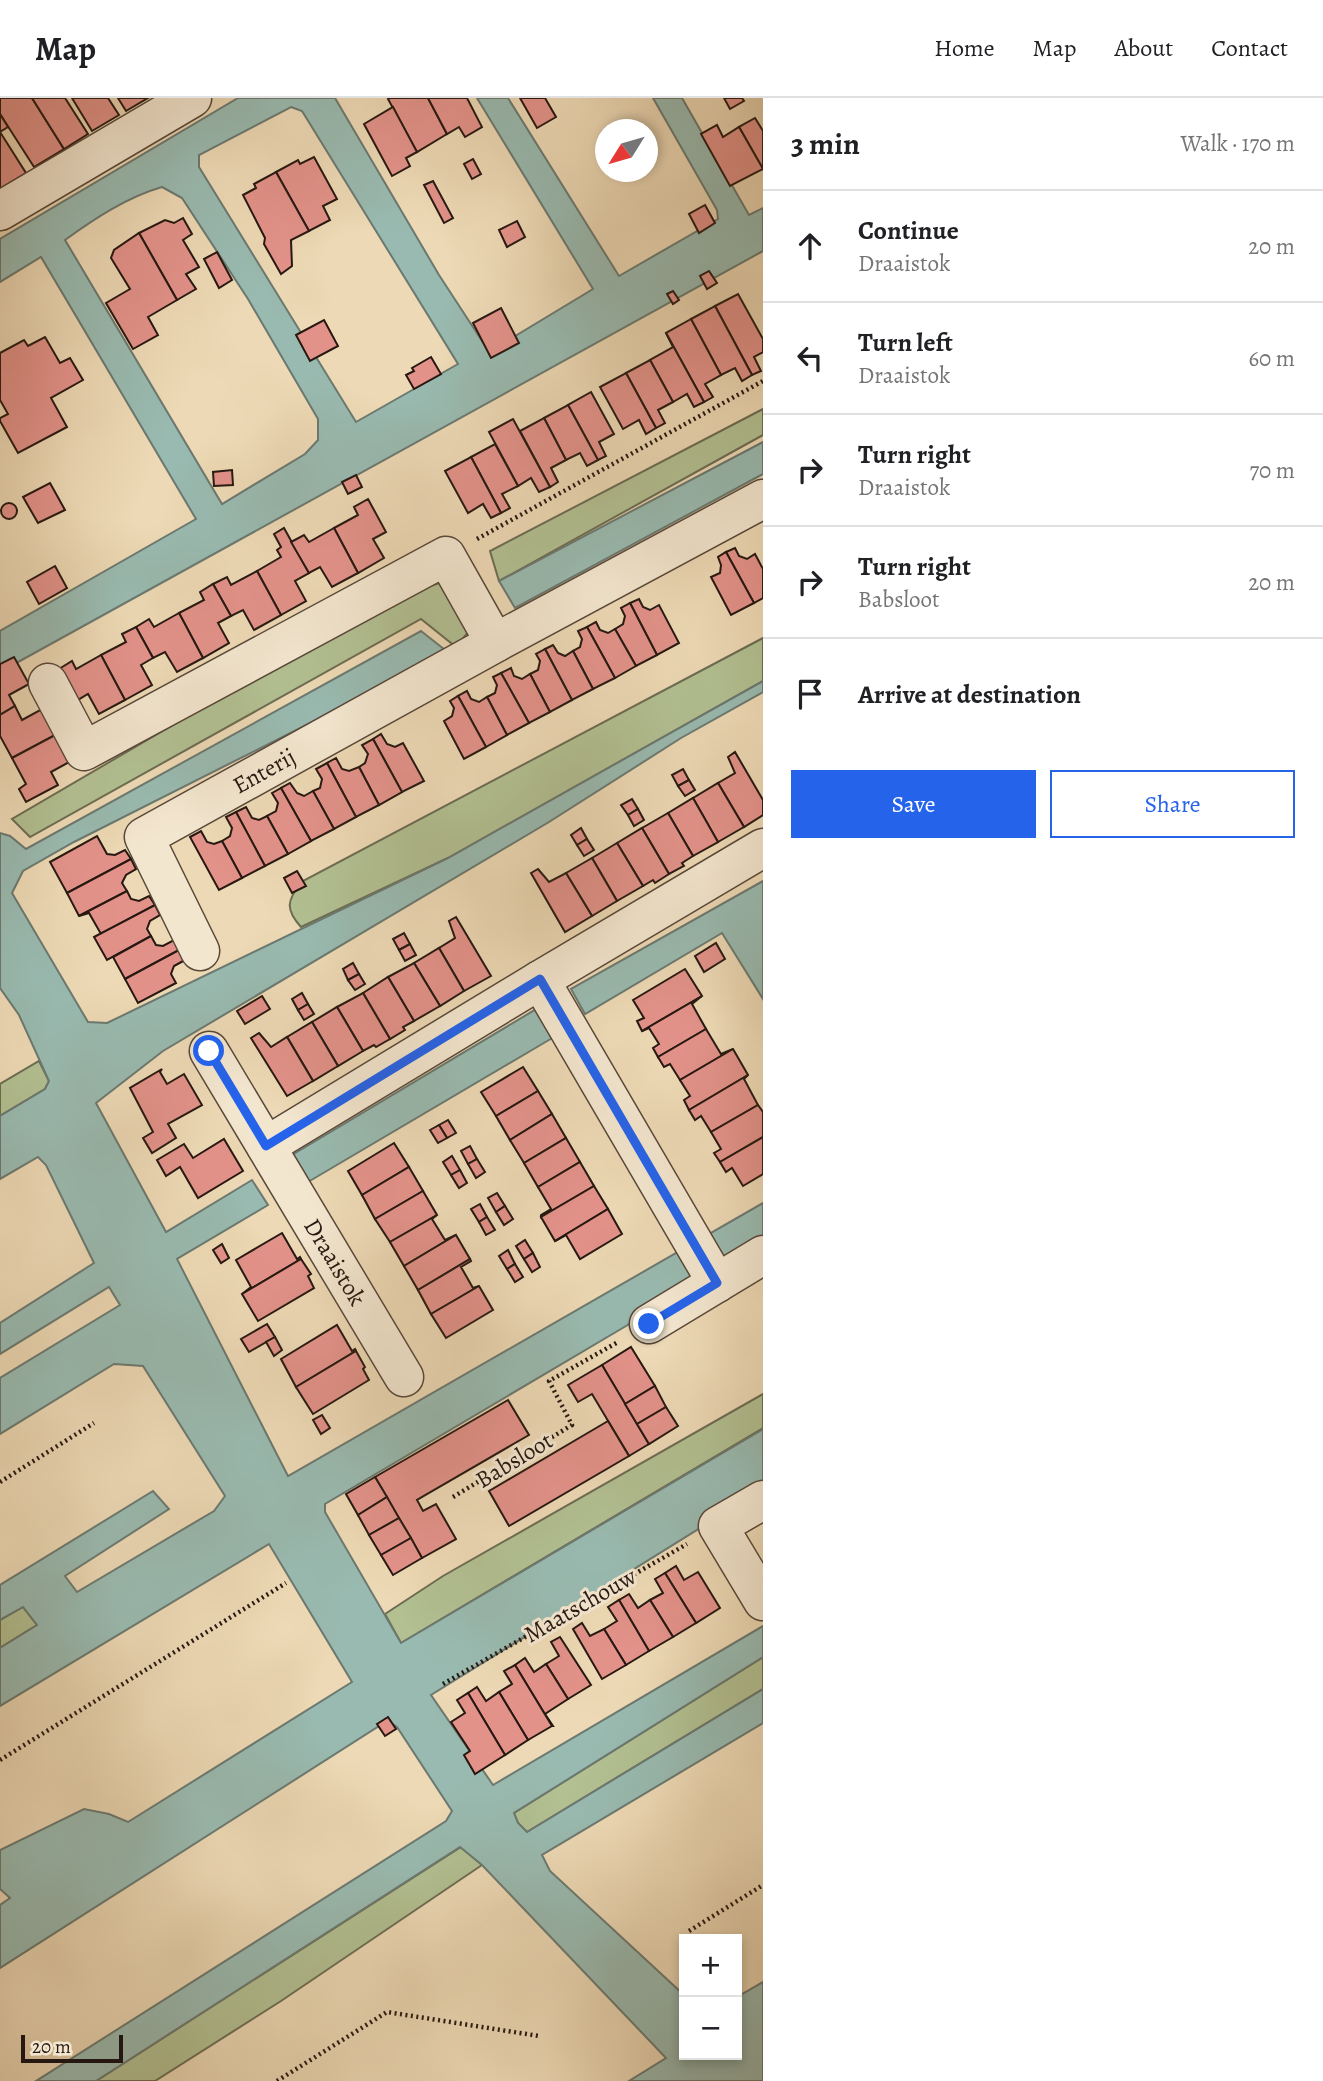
<!DOCTYPE html>
<meta charset="utf-8">
<style>
:root{--surface:#fff;--page:#f6f6f6;--text:#202124;--muted:#757577;--line:#e0e0e0;--accent:#2563eb}
body{margin:0;font-family:Alegreya,serif;background:var(--page);color:var(--text)}
.controls{position:absolute;right:21px;bottom:21px;display:grid;overflow:hidden;border-radius:0px;box-shadow:0 4px 10px #0003}
.controls button{width:63px;height:63px;display:grid;place-items:center;padding:0;border:0;border-bottom:2px solid var(--line);background:var(--surface);color:var(--text);font:35px sans-serif}
.compass{position:absolute;left:595px;top:21px;width:63px;height:63px;border-radius:50%;background:var(--surface);box-shadow:0 4px 10px #0003;rotate:233deg}
.scale{position:absolute;left:21px;bottom:18px;width:102px;box-sizing:border-box;padding-left:7px;border:4px solid #261811;border-top:0;font-size:19px;line-height:24px;white-space:nowrap;color:#261811;-webkit-text-stroke:5px #f3e6cf;paint-order:stroke}
.stop{position:absolute;width:21px;height:21px;margin:-16px;border:5px solid #2563eb;border-radius:50%;background:#fff}
.stop.end{background:#2563eb;border-color:#fff;box-shadow:0 2px 7px #0008}
.list{margin:0;padding:0;list-style:none}
h2{display:flex;justify-content:space-between;align-items:center;height:91px;margin:0;padding:0 28px;font-size:30px}
h2 small{font-size:23px;font-weight:400;color:var(--muted)}
.list li{display:grid;grid-template-columns:46px 1fr auto;gap:21px;align-items:center;box-sizing:border-box;height:112px;padding:0 28px;border-top:2px solid var(--line)}
.list b{display:block;font-size:26px;white-space:nowrap}
.list p{margin:0;font-size:23px;white-space:nowrap;color:var(--muted)}
.list em{font-size:23px;font-style:normal;color:var(--muted)}
.actions{display:flex;gap:14px;padding:21px 28px}
.actions a{flex:1;padding:16px 0;border:2px solid var(--accent);border-radius:0px;text-align:center;font-size:24px;color:var(--accent)}
.actions .main{background:var(--accent);color:#fff}
.icon{flex:none;width:38px;height:38px;fill:none;stroke:currentColor;stroke-width:2;stroke-linecap:round;stroke-linejoin:round}
.map{position:relative;flex:none;width:763px;height:1983px;overflow:hidden}
header{display:flex;align-items:center;gap:42px;box-sizing:border-box;height:98px;padding:0 35px;background:var(--surface);border-bottom:2px solid var(--line)}
header strong{font-size:33px}
nav{display:flex;gap:38px;margin-inline-start:auto;font-size:24px}
main{display:flex}
aside{flex:1;background:var(--surface)}
.map>svg:first-child{display:block}
</style>
<header>
<strong>Map</strong>
<nav><a>Home</a><a>Map</a><a>About</a><a>Contact</a></nav>
</header>
<main>
<div class="map">
<svg width="763" height="1983" viewBox="0 0 763 1983">
<rect width="100%" height="100%" fill="#edd9b5"/>
<filter id="stains"><feTurbulence type="fractalNoise" baseFrequency=".00286" numOctaves="4"/><feColorMatrix values="0 0 0 0 .2 0 0 0 0 .09 0 0 0 0 .02 0 0 0 .5 -.17"/></filter>
<radialGradient id="worn" r=".72"><stop offset=".6" stop-color="#630" stop-opacity="0"/><stop offset="1" stop-color="#630" stop-opacity=".3"/></radialGradient>
<g fill="#b2c092" stroke="#6c6c52" stroke-width="2">
<polygon points="763,311 763,337 499,483 490,453"/>
<polygon points="443,484 468,534 456,549 421,521 30,739 12,721 390,500"/>
<path d="M763,540V583L448,760L301,829C285,811 287,803 301,784Z"/>
<polygon points="39,963 49,983 45,991 0,1018 0,986"/>
<polygon points="763,1296 763,1330 401,1545 385,1516 443,1478"/>
<polygon points="23,1509 37,1527 0,1550 0,1522"/>
<polygon points="763,1559 763,1591 527,1734 518,1725 514,1715"/>
<polygon points="461,1749 482,1767 281,1903 155,1983 96,1983"/>
</g>
<g fill="#99bab0" stroke="#6b7970" stroke-width="2" fill-rule="evenodd">
<path d="M238,0H335L439,177L486,249H497L593,191L477,0H508L619,178L718,121L717,112L653,0H682L749,117L763,110V153L0,574V533L196,421L41,159L0,184V141ZM291,9L302,13L458,266L356,324L199,69V57ZM162,89L182,100L248,201L318,321V342L305,356L222,406L65,142C94,121 127,99 162,89Z"/>
<polygon points="763,344 763,376 515,510 499,483"/>
<polygon points="421,533 449,555 74,744 23,773 12,795 88,924 107,925 448,760 763,583 763,594 681,640 549,724 163,953 96,1005 166,1134 252,1082 268,1107 177,1161 288,1378 763,1105 763,1137 626,1228 325,1406 325,1414 401,1545 763,1331 763,1391 431,1597 493,1687 763,1528 763,1559 514,1715 518,1725 527,1734 763,1591 763,1625 542,1757 550,1773 684,1897 684,1957 737,1957 737,1899 763,1884 763,1983 629,1983 666,1960 482,1767 460,1749 96,1983 36,1983 446,1723 452,1713 397,1629 387,1623 0,1870 0,1807 10,1800 0,1791 0,1752 84,1711 109,1716 128,1724 352,1584 269,1446 0,1608 0,1550 37,1527 23,1509 0,1522 0,1487 153,1393 169,1411 65,1478 77,1494 214,1413 225,1398 143,1268 114,1266 0,1336 0,1280 120,1207 109,1189 0,1256 0,1225 94,1165 46,1067 38,1059 0,1081 0,1018 45,991 49,983 19,917 0,890 0,735 10,738 26,751"/>
<polygon points="763,783 763,901 722,835 585,916 571,891"/>
<polygon points="538,910 554,939 308,1084 292,1057"/>
</g>
<g fill="#e3928a" stroke="#261811" stroke-width="2">
<polygon points="0,0 32,0 64,51 34,69 0,16"/>
<polygon points="32,0 65,0 88,36 64,51"/>
<polygon points="72,0 108,0 119,17 92,33"/>
<polygon points="118,0 148,0 126,13"/>
<polygon points="390,0 428,0 447,36 417,54 388,1"/>
<polygon points="428,0 467,0 482,29 465,39 459,29 447,36"/>
<polygon points="520,0 545,0 556,19 537,30"/>
<polygon points="724,0 742,0 744,3 730,11"/>
<polygon points="393,9 417,54 406,60 410,68 392,78 364,26"/>
<polygon points="0,16 8,29 0,34 26,75 0,91"/>
<polygon points="755,20 763,33 763,71 739,29"/>
<polygon points="717,27 723,39 739,29 763,71 730,88 701,36"/>
<polygon points="314,59 337,101 323,108 330,122 309,133 276,74 298,62 300,66"/>
<polygon points="473,61 481,76 472,81 464,66"/>
<polygon points="276,74 309,133 291,142 292,168 281,176 264,146 265,140 243,97 256,90 254,86"/>
<polygon points="433,83 453,120 444,125 424,87"/>
<polygon points="705,107 715,125 699,135 689,116"/>
<polygon points="183,120 192,136 183,142 199,169 186,176 196,191 177,202 139,135 165,122 174,125"/>
<polygon points="517,123 525,139 507,149 499,132"/>
<polygon points="139,135 177,202 148,219 158,237 133,251 106,205 130,191 111,160 114,152"/>
<polygon points="217,154 232,182 219,190 204,161"/>
<polygon points="709,173 717,185 707,191 700,178"/>
<polygon points="673,193 679,202 673,206 667,196"/>
<polygon points="738,196 763,241 763,254 754,259 761,273 752,277 715,208"/>
<polygon points="715,208 752,277 742,283 735,270 721,277 691,221"/>
<polygon points="501,210 519,245 491,260 473,225"/>
<polygon points="691,221 721,277 705,286 713,299 704,304 666,235"/>
<polygon points="324,222 338,248 310,263 296,237"/>
<polygon points="666,235 704,304 694,309 687,296 673,304 650,262 673,249"/>
<polygon points="45,239 60,265 70,260 83,282 51,300 67,329 18,355 0,323 0,320 8,316 0,302 0,255 24,242 28,248"/>
<polygon points="431,259 441,276 414,291 406,277 414,273 412,270"/>
<polygon points="650,262 673,304 658,312 665,325 656,330 626,275"/>
<polygon points="626,275 656,330 646,336 639,322 623,331 600,289"/>
<polygon points="591,294 614,336 599,344 606,358 598,362 568,307"/>
<polygon points="568,307 598,362 587,368 580,355 566,362 544,320"/>
<polygon points="544,320 566,362 551,370 558,384 550,389 520,333"/>
<polygon points="513,321 550,389 539,394 531,380 518,388 489,334"/>
<polygon points="495,346 518,388 502,396 510,410 501,415 471,359"/>
<polygon points="471,359 501,415 491,420 483,406 468,415 445,373"/>
<polygon points="232,372 233,387 214,388 213,374"/>
<polygon points="356,377 362,389 348,396 342,384"/>
<polygon points="50,385 65,412 38,425 23,399"/>
<polygon points="368,401 386,434 373,441 384,460 358,475 334,430 358,417 354,409"/>
<circle cx="9" cy="413" r="8"/>
<polygon points="284,430 309,475 295,483 306,503 281,517 257,473 281,459 277,452 281,449 274,436"/>
<polygon points="334,430 358,475 332,489 320,469 309,475 291,444 304,437 309,444"/>
<polygon points="735,450 739,458 747,461 755,456 763,471 763,500 754,505 726,454"/>
<polygon points="726,454 754,505 731,517 711,479 720,475 721,467 718,459"/>
<polygon points="55,468 67,490 39,506 27,484"/>
<polygon points="257,473 281,517 254,532 243,512 231,518 213,486 227,479 231,487"/>
<polygon points="213,486 231,518 218,525 229,545 203,560 179,515 204,502 200,494"/>
<polygon points="639,501 643,509 650,512 659,507 679,545 657,557 630,505"/>
<polygon points="630,505 657,557 636,568 615,531 623,526 625,518 621,510"/>
<polygon points="179,515 203,560 177,574 165,554 153,560 136,529 149,521 154,529"/>
<polygon points="596,524 600,532 608,535 615,531 636,568 615,580 587,529"/>
<polygon points="136,529 153,560 141,567 152,587 125,602 101,557 126,544 122,536"/>
<polygon points="587,529 615,580 593,591 573,553 580,549 582,541 578,533"/>
<polygon points="553,547 558,555 565,558 573,553 593,591 572,602 545,551"/>
<polygon points="545,551 572,602 550,614 530,576 538,572 540,563 536,556"/>
<polygon points="101,557 125,602 99,616 88,596 76,603 59,571 72,563 76,571"/>
<polygon points="14,559 29,586 9,597 15,608 0,617 0,566"/>
<polygon points="511,570 514,578 522,581 530,576 550,614 529,625 501,575"/>
<polygon points="501,575 529,625 507,637 487,599 495,595 497,587 493,579"/>
<polygon points="467,593 471,601 479,604 487,599 507,637 486,649 458,598"/>
<polygon points="458,598 486,649 464,661 444,623 452,618 454,610 450,603"/>
<polygon points="15,608 22,622 42,611 57,636 12,660 0,638 0,617"/>
<polygon points="57,636 71,663 51,674 58,687 26,704 19,691 26,686 12,660"/>
<polygon points="381,636 387,646 395,649 403,645 424,683 402,694 373,641"/>
<polygon points="373,641 402,694 379,707 359,669 365,665 368,656 362,647"/>
<polygon points="735,654 763,702 763,717 744,729 718,685 735,675 728,659"/>
<polygon points="336,660 342,671 349,673 359,669 379,707 356,719 327,665"/>
<polygon points="327,665 356,719 334,731 313,693 320,690 322,681 316,671"/>
<polygon points="683,671 689,682 678,688 672,677"/>
<polygon points="689,682 695,692 685,698 678,688"/>
<polygon points="290,685 297,695 304,698 313,693 334,731 311,743 281,690"/>
<polygon points="718,685 744,729 718,744 693,700"/>
<polygon points="281,690 311,743 288,756 267,718 276,713 278,705 272,695"/>
<polygon points="693,700 718,744 693,758 668,715"/>
<polygon points="632,701 638,711 628,717 621,707"/>
<polygon points="246,709 252,720 259,722 267,718 288,756 265,768 236,714"/>
<polygon points="638,711 644,722 634,728 628,717"/>
<polygon points="236,714 265,768 242,780 222,743 230,738 232,730 226,719"/>
<polygon points="668,715 693,758 682,765 684,768 669,776 642,730"/>
<polygon points="581,730 587,741 577,747 571,737"/>
<polygon points="642,730 669,776 655,785 653,782 643,788 617,745"/>
<polygon points="201,733 207,744 214,746 222,743 242,780 219,792 190,739"/>
<polygon points="97,738 107,756 115,757 125,752 131,761 67,795 50,764"/>
<polygon points="587,741 594,752 584,758 577,747"/>
<polygon points="617,745 643,788 617,803 592,760"/>
<polygon points="592,760 617,803 592,818 566,775"/>
<polygon points="131,761 136,771 126,777 122,785 127,793 79,818 67,795"/>
<polygon points="538,771 549,784 566,775 592,818 565,834 531,775"/>
<polygon points="297,773 306,788 292,795 284,780"/>
<polygon points="127,793 131,801 139,803 149,798 155,807 101,836 89,815 79,818"/>
<polygon points="155,807 160,817 150,823 147,831 151,838 107,862 94,839"/>
<polygon points="456,819 491,878 464,893 439,850 455,840 449,823"/>
<polygon points="404,835 410,846 399,852 393,841"/>
<polygon points="151,838 156,847 163,848 174,842 179,852 125,881 113,859"/>
<polygon points="716,845 725,861 704,874 695,858"/>
<polygon points="410,846 416,857 405,863 399,852"/>
<polygon points="439,850 464,893 440,908 414,865"/>
<polygon points="179,852 185,862 174,868 171,876 176,885 138,905 125,881"/>
<polygon points="353,865 359,876 348,882 343,871"/>
<polygon points="414,865 440,908 414,923 388,879"/>
<polygon points="685,871 702,898 642,933 637,923 644,920 633,902"/>
<polygon points="359,876 365,886 355,892 348,882"/>
<polygon points="388,879 414,923 403,929 405,932 390,941 363,895"/>
<polygon points="302,895 308,906 298,912 292,901"/>
<polygon points="363,895 390,941 376,949 374,947 363,953 337,909"/>
<polygon points="262,898 270,911 245,926 237,913"/>
<polygon points="702,898 692,906 706,931 658,959 653,950 659,946 649,930 642,933"/>
<polygon points="308,906 314,916 304,922 298,912"/>
<polygon points="337,909 363,953 338,968 312,924"/>
<polygon points="312,924 338,968 313,983 287,939"/>
<polygon points="706,931 721,956 733,951 680,982 670,966 664,969 658,959"/>
<polygon points="259,935 271,949 287,939 313,983 287,998 251,940"/>
<polygon points="733,951 748,977 689,1012 684,1002 690,998 680,982"/>
<polygon points="523,969 538,993 496,1018 481,994"/>
<polygon points="162,971 160,974 167,986 184,976 202,1007 168,1026 176,1040 152,1055 143,1040 153,1034 130,990"/>
<polygon points="748,977 744,981 758,1007 711,1034 701,1018 695,1022 689,1012"/>
<polygon points="538,993 552,1016 510,1042 496,1018"/>
<polygon points="758,1007 763,1014 763,1039 720,1064 714,1055 721,1051 711,1034"/>
<polygon points="552,1016 566,1040 524,1065 510,1042"/>
<polygon points="448,1022 456,1035 447,1040 439,1027"/>
<polygon points="439,1027 447,1040 438,1045 430,1032"/>
<polygon points="763,1039 763,1076 743,1088 732,1070 726,1074 720,1064"/>
<polygon points="566,1040 580,1064 538,1089 524,1065"/>
<polygon points="224,1041 243,1073 198,1100 180,1069 166,1078 157,1062 184,1046 193,1060"/>
<polygon points="394,1045 409,1069 362,1097 348,1073"/>
<polygon points="470,1048 477,1061 468,1066 461,1053"/>
<polygon points="452,1058 460,1072 451,1077 443,1064"/>
<polygon points="477,1061 485,1074 476,1080 468,1066"/>
<polygon points="580,1064 594,1088 541,1119 541,1117 551,1111 538,1089"/>
<polygon points="409,1069 423,1093 375,1121 362,1097"/>
<polygon points="460,1072 467,1085 459,1090 451,1077"/>
<polygon points="594,1088 608,1111 555,1143 541,1119"/>
<polygon points="423,1093 437,1117 390,1144 375,1121"/>
<polygon points="497,1095 505,1108 496,1114 488,1100"/>
<polygon points="480,1106 487,1119 479,1124 471,1111"/>
<polygon points="505,1108 513,1121 504,1127 496,1114"/>
<polygon points="608,1111 622,1136 580,1161 566,1137 555,1143"/>
<polygon points="437,1117 432,1121 445,1142 456,1137 404,1168 390,1144"/>
<polygon points="487,1119 495,1132 486,1137 479,1124"/>
<polygon points="282,1135 297,1161 300,1159 301,1161 242,1196 251,1189 236,1162"/>
<polygon points="456,1137 470,1161 418,1192 404,1168"/>
<polygon points="525,1142 533,1155 524,1161 516,1148"/>
<polygon points="222,1146 229,1160 221,1165 213,1152"/>
<polygon points="508,1152 515,1166 507,1171 499,1158"/>
<polygon points="533,1155 540,1169 532,1174 524,1161"/>
<polygon points="301,1161 311,1176 308,1178 314,1190 258,1223 242,1196"/>
<polygon points="470,1161 471,1163 461,1169 473,1190 479,1188 431,1216 418,1192"/>
<polygon points="515,1166 523,1179 515,1184 507,1171"/>
<polygon points="479,1188 493,1212 446,1240 431,1216"/>
<polygon points="267,1226 275,1239 249,1254 241,1241"/>
<polygon points="337,1227 352,1253 355,1251 356,1253 296,1289 281,1261"/>
<polygon points="275,1239 282,1252 274,1258 266,1244"/>
<polygon points="631,1249 655,1288 625,1306 602,1267"/>
<polygon points="356,1253 365,1269 363,1271 369,1282 313,1316 296,1289"/>
<polygon points="602,1267 649,1346 629,1358 592,1296 578,1304 568,1287"/>
<polygon points="655,1288 666,1309 637,1326 625,1306"/>
<polygon points="508,1302 529,1337 417,1402 423,1413 436,1406 456,1441 422,1460 375,1379"/>
<polygon points="666,1309 678,1328 649,1346 637,1326"/>
<polygon points="322,1317 330,1330 321,1336 313,1322"/>
<polygon points="608,1323 629,1358 509,1428 489,1393"/>
<polygon points="375,1379 387,1399 358,1417 346,1396"/>
<polygon points="387,1399 399,1420 369,1437 358,1417"/>
<polygon points="399,1420 411,1440 381,1457 369,1437"/>
<polygon points="411,1440 422,1460 393,1477 381,1457"/>
<polygon points="676,1468 684,1482 698,1474 720,1510 696,1525 665,1475"/>
<polygon points="665,1475 696,1525 673,1539 650,1502 663,1495 655,1481"/>
<polygon points="629,1496 638,1510 650,1502 673,1539 649,1553 619,1502"/>
<polygon points="619,1502 649,1553 626,1567 604,1531 617,1523 608,1509"/>
<polygon points="582,1525 590,1538 604,1531 626,1567 602,1581 573,1531"/>
<polygon points="560,1539 591,1587 568,1601 546,1566 559,1558 551,1544"/>
<polygon points="525,1560 534,1574 546,1566 568,1601 545,1616 553,1628 552,1628 515,1567"/>
<polygon points="515,1567 552,1628 528,1642 499,1594 512,1586 504,1573"/>
<polygon points="477,1589 486,1603 499,1594 528,1642 505,1657 468,1595"/>
<polygon points="468,1595 505,1657 475,1676 464,1657 470,1653 451,1624 465,1615 457,1602"/>
<polygon points="388,1619 396,1631 385,1638 377,1626"/>
</g>
<g fill="none" stroke-linecap="round" stroke-linejoin="round">
<defs>
<g id="minor">
<polyline points="0,113 192,0"/>
<polyline points="48,585 84,653 446,458 495,545"/>
<polyline points="200,853 144,739 495,545 763,401"/>
<polyline points="540,882 717,1185"/>
<polyline points="209,953 404,1279"/>
<polyline points="266,1048 540,882 763,750"/>
<polyline points="649,1226 763,1157"/>
<polyline points="763,1402 718,1428 763,1503"/>
</g>
</defs>
<use href="#minor" stroke="#58483a" stroke-width="41"/>
<g stroke="#261811" stroke-width="4.5" stroke-dasharray="2 3.5" stroke-linecap="butt">
<polyline points="477,441 763,283"/>
<polyline points="0,1384 94,1325"/>
<polyline points="453,1399 572,1327 549,1283 618,1244"/>
<polyline points="443,1586 687,1446"/>
<polyline points="0,1662 286,1485"/>
<polyline points="689,1833 763,1787"/>
<polyline points="277,1983 387,1914 539,1938"/>
</g>
<use href="#minor" stroke="#f3e6cf" stroke-width="38"/>
</g>
<g fill="none" stroke-linecap="round" stroke-linejoin="round">
<polyline stroke="#2563eb" stroke-width="9" points="209,953 266,1048 540,881 717,1185 649,1226"/>
</g>
<g text-anchor="middle" stroke-width="6" stroke-linejoin="round" paint-order="stroke">
<g font-size="24" fill="#261811" stroke="#f3e6cf">
<text transform="translate(264 673) rotate(-29)" y="8">Enterij</text>
<text transform="translate(335 1164) rotate(59)" y="8">Draaistok</text>
<text transform="translate(514 1362) rotate(-31)" y="8">Babsloot</text>
<text transform="translate(580 1507) rotate(-30)" y="8">Maatschouw</text>
</g>
</g>
<rect width="100%" height="100%" filter="url(#stains)"/>
<rect width="100%" height="100%" fill="url(#worn)"/>
</svg>
<div class="controls">
<button>+</button>
<button>−</button>
</div>
<svg class="compass" viewBox="-18 -18 36 36"><path d="M0-13l5 13h-10z" fill="#e53935"/><path d="M0 13l5-13h-10z" fill="#757577"/></svg>
<div class="scale">20 m</div>
<div class="stop" style="left:209px;top:953px"></div>
<div class="stop end" style="left:649px;top:1226px"></div>
</div>
<aside>
<h2>3 min<small>Walk · 170 m</small></h2>
<ul class="list">
<li><svg class="icon" aria-label="ahead" viewBox="0 0 24 24"><path d="M12 20V5M6 11l6-6 6 6"/></svg><div><b>Continue</b><p>Draaistok</p></div><em>20 m</em></li>
<li><svg class="icon" aria-label="left" viewBox="0 0 24 24"><path d="M17 20v-9H6M10 6l-5 5 5 5"/></svg><div><b>Turn left</b><p>Draaistok</p></div><em>60 m</em></li>
<li><svg class="icon" aria-label="right" viewBox="0 0 24 24"><path d="M7 20v-9h11M14 6l5 5-5 5"/></svg><div><b>Turn right</b><p>Draaistok</p></div><em>70 m</em></li>
<li><svg class="icon" aria-label="right" viewBox="0 0 24 24"><path d="M7 20v-9h11M14 6l5 5-5 5"/></svg><div><b>Turn right</b><p>Babsloot</p></div><em>20 m</em></li>
<li><svg class="icon" aria-label="arrive" viewBox="0 0 24 24"><path d="M6 21V4h12l-3 4 3 4H6"/></svg><div><b>Arrive at destination</b></div></li>
</ul>
<div class="actions"><a class="main">Save</a><a>Share</a></div>
</aside>
</main>
